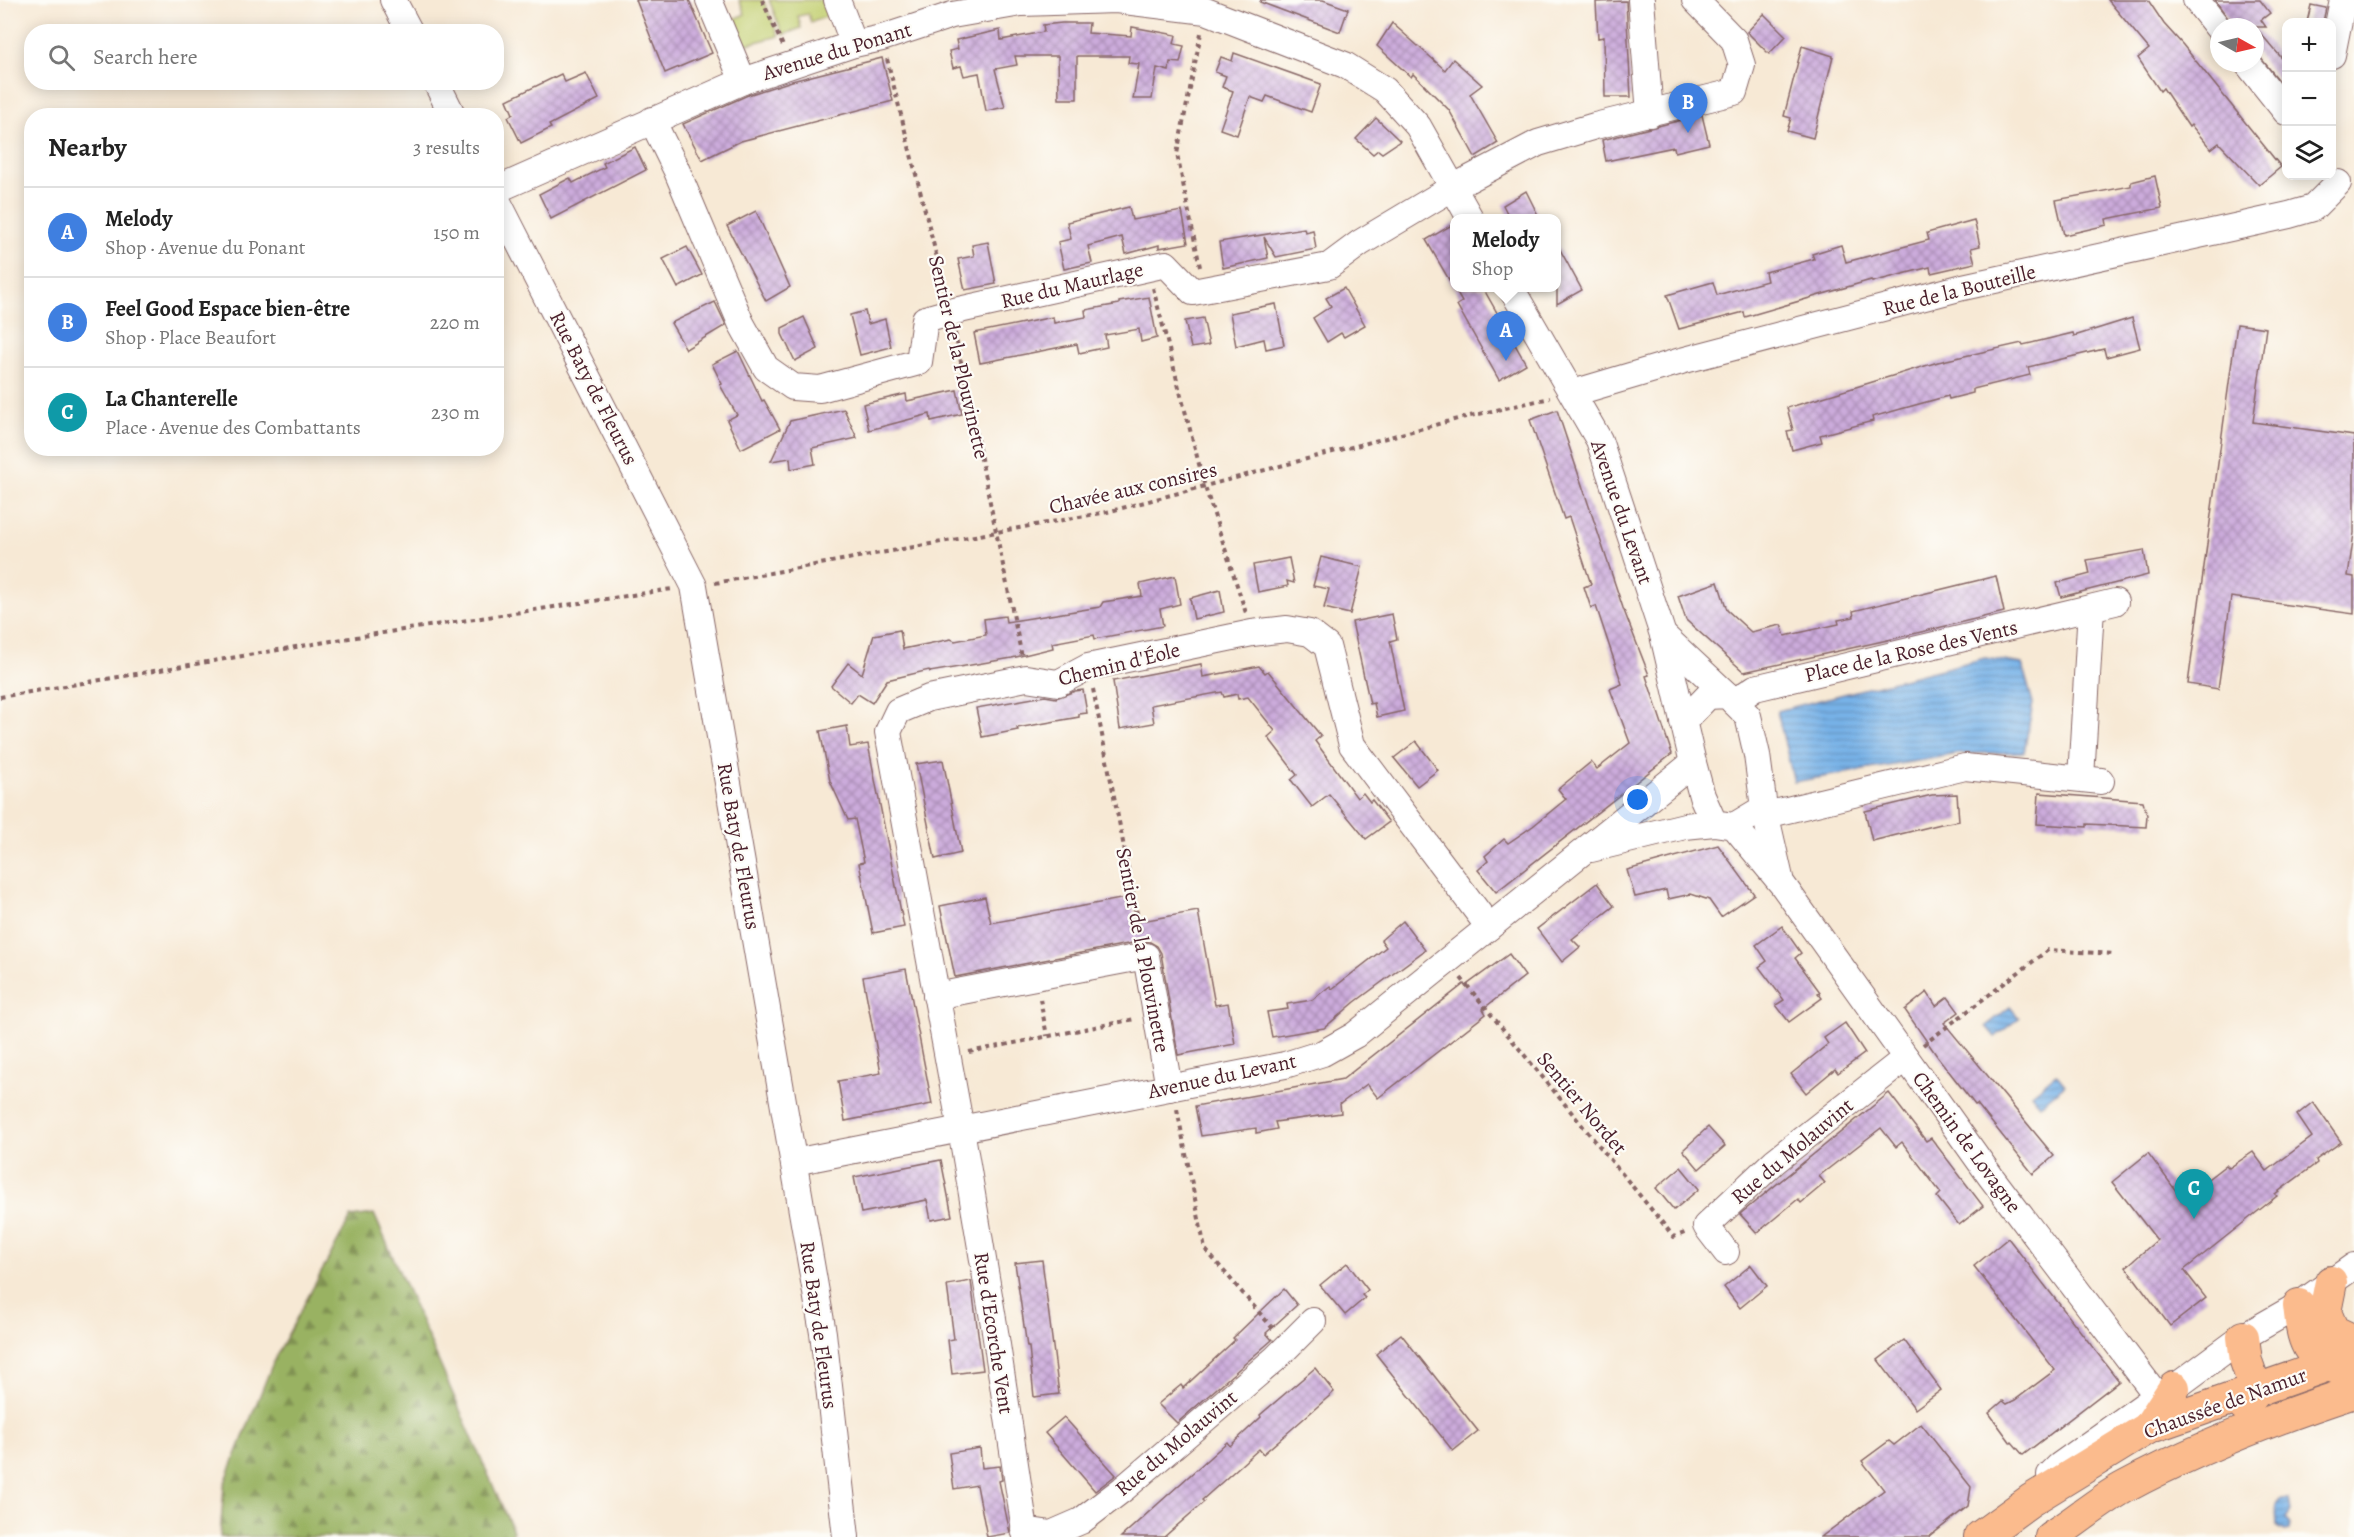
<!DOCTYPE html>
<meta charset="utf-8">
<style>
:root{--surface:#fff;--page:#f6f6f6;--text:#222;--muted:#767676;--line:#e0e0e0;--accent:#b45309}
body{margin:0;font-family:Alegreya,serif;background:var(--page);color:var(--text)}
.controls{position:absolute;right:18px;top:18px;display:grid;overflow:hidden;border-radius:12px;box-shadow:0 3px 15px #0003}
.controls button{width:54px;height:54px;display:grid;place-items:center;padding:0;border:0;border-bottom:2px solid var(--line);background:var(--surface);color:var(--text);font:30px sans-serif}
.compass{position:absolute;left:2210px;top:18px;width:54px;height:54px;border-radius:50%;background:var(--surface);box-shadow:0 3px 15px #0003;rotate:98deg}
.you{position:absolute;left:1638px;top:800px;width:21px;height:21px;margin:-15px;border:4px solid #fff;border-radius:50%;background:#1a73e8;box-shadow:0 0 0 9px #1a73e833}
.badge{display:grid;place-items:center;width:39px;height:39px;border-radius:50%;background:var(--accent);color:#fff;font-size:20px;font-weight:700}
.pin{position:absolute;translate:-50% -50px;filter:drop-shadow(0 2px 3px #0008)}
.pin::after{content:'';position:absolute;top:32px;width:21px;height:18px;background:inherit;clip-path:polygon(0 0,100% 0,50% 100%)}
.popup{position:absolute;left:1450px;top:214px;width:111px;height:78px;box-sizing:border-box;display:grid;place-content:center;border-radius:12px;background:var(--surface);filter:drop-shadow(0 2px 4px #0005);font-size:20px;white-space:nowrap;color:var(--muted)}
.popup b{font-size:22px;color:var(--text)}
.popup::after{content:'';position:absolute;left:50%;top:100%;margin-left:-12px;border:12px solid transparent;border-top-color:var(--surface)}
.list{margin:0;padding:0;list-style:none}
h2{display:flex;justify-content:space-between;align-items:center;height:78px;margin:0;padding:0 24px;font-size:26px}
h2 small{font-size:20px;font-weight:400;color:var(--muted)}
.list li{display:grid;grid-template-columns:39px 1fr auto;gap:18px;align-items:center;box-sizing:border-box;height:90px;padding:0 24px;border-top:2px solid var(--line)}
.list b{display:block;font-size:22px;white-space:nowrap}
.list p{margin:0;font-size:20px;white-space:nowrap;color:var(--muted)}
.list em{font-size:20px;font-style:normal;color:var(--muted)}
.icon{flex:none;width:33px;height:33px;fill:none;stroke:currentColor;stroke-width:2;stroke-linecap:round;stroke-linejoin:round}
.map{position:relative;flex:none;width:2354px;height:1537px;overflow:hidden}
.search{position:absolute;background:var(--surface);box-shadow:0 3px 15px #0003;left:24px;top:24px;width:480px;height:66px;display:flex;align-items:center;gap:15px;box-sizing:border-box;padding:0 21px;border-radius:24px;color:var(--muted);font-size:22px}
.panel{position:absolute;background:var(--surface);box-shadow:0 3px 15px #0003;left:24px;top:108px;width:480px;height:348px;border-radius:24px}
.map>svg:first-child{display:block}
</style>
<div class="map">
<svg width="2354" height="1537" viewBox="0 0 2354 1537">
<defs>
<pattern id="forest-firs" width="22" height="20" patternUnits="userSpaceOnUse" patternTransform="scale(1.5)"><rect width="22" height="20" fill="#99b262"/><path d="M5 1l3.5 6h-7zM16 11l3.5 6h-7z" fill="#7f9051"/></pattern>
<pattern id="water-rules" width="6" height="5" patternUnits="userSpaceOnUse" patternTransform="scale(1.5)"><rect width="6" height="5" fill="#77b2e8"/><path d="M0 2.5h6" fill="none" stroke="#6490bc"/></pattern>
<pattern id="building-cross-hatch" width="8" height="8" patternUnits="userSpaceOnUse" patternTransform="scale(1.5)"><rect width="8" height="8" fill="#ccacdc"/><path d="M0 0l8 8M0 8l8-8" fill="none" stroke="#a88bb3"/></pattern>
</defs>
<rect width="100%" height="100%" fill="#fdfcf7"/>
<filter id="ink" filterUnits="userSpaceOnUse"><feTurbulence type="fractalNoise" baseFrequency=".0167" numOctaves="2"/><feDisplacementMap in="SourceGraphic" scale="12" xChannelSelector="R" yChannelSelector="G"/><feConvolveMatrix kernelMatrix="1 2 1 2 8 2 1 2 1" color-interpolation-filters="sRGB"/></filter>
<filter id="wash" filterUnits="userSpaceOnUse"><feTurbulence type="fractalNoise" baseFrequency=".008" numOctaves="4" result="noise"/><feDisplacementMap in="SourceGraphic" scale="24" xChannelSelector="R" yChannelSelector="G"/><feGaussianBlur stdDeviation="1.35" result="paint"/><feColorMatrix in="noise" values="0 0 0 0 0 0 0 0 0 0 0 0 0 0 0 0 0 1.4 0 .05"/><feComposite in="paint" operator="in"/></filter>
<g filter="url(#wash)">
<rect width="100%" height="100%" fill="#f7e9d5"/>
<g fill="#c2cf70" stroke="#86774e" stroke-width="1.5">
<polygon points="739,0 763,0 779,36 740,46 729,21 745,14"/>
<polygon points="769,0 836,0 841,12 811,22 808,14 798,16 801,28 783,35"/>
</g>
<polygon fill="url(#forest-firs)" stroke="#726846" stroke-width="1.5" points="374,1214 513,1531 512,1537 220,1537 224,1485 274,1360 351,1217"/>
<g fill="url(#water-rules)" stroke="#60688a" stroke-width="1.5">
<polygon points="1985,658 2022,664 2033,703 2024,752 1958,754 1794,782 1777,711"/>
<polygon points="2010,1007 2019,1018 1995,1037 1986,1026"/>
<polygon points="2056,1074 2065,1085 2040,1105 2031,1094"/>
<polygon points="2281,1499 2289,1499 2291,1511 2286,1518 2290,1525 2289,1530 2284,1531 2277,1527 2276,1505"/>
</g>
<g id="blocks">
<g fill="url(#building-cross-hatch)">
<polygon points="636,0 689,0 712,53 665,73"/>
<polygon points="1261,0 1323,0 1348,9 1340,32 1260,2"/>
<polygon points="2108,0 2148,0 2164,24 2183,45 2281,167 2259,185 2219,143 2211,149 2191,125 2189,127 2163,88 2160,91 2138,58 2149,49"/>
<polygon points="2215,0 2260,0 2270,13 2261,20 2266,27 2255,27 2286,63 2286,89 2255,51 2255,27 2234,27"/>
<polygon points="1626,1 1631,97 1605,97 1604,37 1598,38 1596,2"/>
<polygon points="2311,5 2326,8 2323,22 2307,22"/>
<polygon points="1764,14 1786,36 1769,54 1747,32"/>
<polygon points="1062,23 1089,23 1088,33 1131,36 1132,27 1176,35 1174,44 1184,46 1180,63 1170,62 1169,71 1157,68 1152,99 1133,99 1139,64 1128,63 1129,56 1077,56 1077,99 1059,99 1058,56 1015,56 1017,65 995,69 1005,107 986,111 979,73 964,76 961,66 953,68 949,51 958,49 956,40 1000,30 1001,40 1044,32 1043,25"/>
<polygon points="1392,23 1445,70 1453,59 1482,85 1470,94 1498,143 1475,157 1449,110 1413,74 1411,77 1377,46"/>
<polygon points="1802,46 1833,56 1813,138 1787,131 1791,118 1784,116"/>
<polygon points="1234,53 1321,84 1311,112 1267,96 1264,102 1250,97 1237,135 1220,129 1233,91 1222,87 1226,76 1215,72 1221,57 1232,61"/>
<polygon points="882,58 893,101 741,141 702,160 683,124 748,95 792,81"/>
<polygon points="586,73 599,99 549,125 551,128 521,143 508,117 513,114 507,100 561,74 565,82"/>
<polygon points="1702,115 1709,144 1675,152 1674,147 1606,161 1602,140"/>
<polygon points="1376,118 1400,141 1382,153 1378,150 1373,154 1356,139"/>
<polygon points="635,147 646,170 551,219 539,194 570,178 573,183 605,167 603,163"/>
<polygon points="2155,176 2162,208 2106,219 2107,225 2064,235 2056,200 2131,186 2131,182"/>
<polygon points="1526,191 1540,219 1510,219 1503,205"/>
<polygon points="1129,207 1132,220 1182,211 1188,243 1159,248 1159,245 1126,254 1122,237 1088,246 1092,263 1064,269 1058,242 1071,239 1067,222"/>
<polygon points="756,211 790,287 766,301 727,226"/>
<polygon points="1974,220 1980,246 1971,248 1975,263 1931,273 1930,267 1872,282 1871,280 1745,317 1744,312 1679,329 1667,295 1713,282 1717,295 1767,281 1765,272 1814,259 1812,254 1841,245 1846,262 1929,240 1927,233"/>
<polygon points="1455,223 1455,288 1483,288 1526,364 1499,380 1457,305 1462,302 1426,240"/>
<polygon points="1304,228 1305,232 1313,230 1316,249 1276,257 1264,237 1268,258 1223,268 1219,242"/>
<polygon points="988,242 996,284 965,290 958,259 974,256 972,245"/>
<polygon points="1557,244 1582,290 1557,304"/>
<polygon points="687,247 702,275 678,288 663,259"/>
<polygon points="1344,288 1365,325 1344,337 1341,333 1327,342 1313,318 1331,306 1326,298"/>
<polygon points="1149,297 1157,338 1141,342 1139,329 1105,335 1107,347 1079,353 1077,344 980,363 974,333 1053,317 1054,323 1086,317 1085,310 1119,304 1119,302"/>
<polygon points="715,302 726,325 686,349 671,323"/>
<polygon points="1276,304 1284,345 1266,349 1264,339 1236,346 1230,313"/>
<polygon points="865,311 868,324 885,319 891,347 860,355 850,315"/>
<polygon points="804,317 818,349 795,361 782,334 782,328"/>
<polygon points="1203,318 1209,345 1191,348 1185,321"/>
<polygon points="2132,318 2140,348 2106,357 2104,349 2028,367 2030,375 1973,389 1973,393 1949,399 1948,396 1872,417 1873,421 1820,435 1822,442 1792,450 1787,431 1793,430 1787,408 1938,362 2022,343 2023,345 2073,333 2074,336"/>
<polygon points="2237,324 2266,328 2253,422 2354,436 2354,533 2348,576 2354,577 2354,614 2231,597 2218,689 2188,684"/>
<polygon points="738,351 762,401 764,400 780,429 741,449 727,420 737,415 720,385 722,384 712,364"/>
<polygon points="957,390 962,414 931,421 930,414 869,430 863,404 906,394 907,401"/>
<polygon points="844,409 857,438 812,448 815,464 791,469 790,458 771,461 790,421"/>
<polygon points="1557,410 1623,608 1649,675 1646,676 1672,754 1496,892 1478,870 1488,861 1485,856 1504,839 1508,843 1533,826 1566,799 1558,789 1591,762 1597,769 1630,743 1610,689 1622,684 1596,606 1591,608 1584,587 1591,584 1569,517 1564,519 1530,420"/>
<polygon points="2144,550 2148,575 2061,597 2057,583 2090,574 2087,560"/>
<polygon points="1321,557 1362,567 1350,614 1324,608 1329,589 1313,586"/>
<polygon points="1289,558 1294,583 1287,581 1288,586 1258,592 1253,565"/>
<polygon points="1175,576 1180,604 1160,609 1163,626 1095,639 1094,635 1052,643 1053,648 1012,658 930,672 929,670 887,680 872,703 858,694 851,703 831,686 848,663 862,674 874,635 900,630 903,649 951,639 955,641 986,635 984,619 1005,616 1006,622 1100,607 1103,602 1142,596 1140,584"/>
<polygon points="1996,576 2004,612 1892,639 1744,672 1686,620 1678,596 1718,582 1727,610 1751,632 1781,625 1785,636 1839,624 1838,620 1854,617 1853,611"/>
<polygon points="1220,590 1224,612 1194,619 1190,598"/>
<polygon points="1392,614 1397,639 1390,641 1404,711 1377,717 1374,703 1370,704 1352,622"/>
<polygon points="1201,664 1203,677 1259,666 1265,673 1268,671 1321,736 1315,741 1357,798 1363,793 1370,802 1372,800 1389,822 1366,839 1329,794 1312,807 1291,780 1297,775 1268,737 1275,731 1248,697 1238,699 1237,694 1224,697 1222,692 1151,705 1154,723 1120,729 1113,681"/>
<polygon points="1083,690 1087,713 1079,714 1079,717 1017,728 1018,730 982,737 976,708 1045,696 1056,698 1075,691"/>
<polygon points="847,726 850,747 868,744 904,927 873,933 859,863 864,862 855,819 848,820 830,781 820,731"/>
<polygon points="1416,741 1438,770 1417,786 1394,758"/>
<polygon points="943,760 961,853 935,859 916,764"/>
<polygon points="2039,793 2143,801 2147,815 2146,827 2087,824 2087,827 2037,824"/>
<polygon points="1957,794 1959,821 1941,824 1872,841 1865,811 1932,795"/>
<polygon points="1718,845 1754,894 1721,917 1709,900 1691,894 1668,899 1666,890 1635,897 1627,870"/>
<polygon points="1597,883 1614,906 1572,939 1580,947 1562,962 1537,929"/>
<polygon points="985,897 991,923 1131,897 1136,922 1198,911 1215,1005 1228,1003 1235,1044 1178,1055 1161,953 1157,946 1150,942 1143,941 955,977 940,906"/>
<polygon points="1403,921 1425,950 1355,1002 1324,1028 1272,1037 1267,1012 1288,1009 1287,1004 1312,1000 1330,986 1332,989 1386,947 1381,940"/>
<polygon points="1782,926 1801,953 1795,958 1820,992 1818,993 1822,998 1789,1022 1776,1005 1784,1000 1759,967 1767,961 1756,945"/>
<polygon points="1509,954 1525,976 1483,1009 1486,1014 1378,1098 1367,1084 1340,1104 1341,1113 1275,1122 1277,1129 1256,1133 1256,1128 1201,1136 1195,1106 1343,1079 1464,984 1465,986"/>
<polygon points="906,969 932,1104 845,1121 838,1081 881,1073 863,977"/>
<polygon points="1927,992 1936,1006 1948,997 1959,1012 1944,1023 2054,1156 2033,1174 1977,1104 1975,1105 1937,1056 1905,1010"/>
<polygon points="1845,1023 1865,1053 1838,1073 1835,1069 1806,1093 1791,1074 1828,1044 1824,1038"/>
<polygon points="1889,1093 1926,1141 1931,1138 1983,1206 1959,1225 1937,1197 1941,1193 1902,1142 1896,1147 1881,1128 1819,1176 1825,1183 1801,1203 1798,1199 1757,1233 1740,1214"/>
<polygon points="2313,1102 2341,1142 2316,1160 2317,1163 2275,1194 2277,1196 2184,1270 2206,1298 2170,1326 2126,1267 2157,1240 2112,1182 2148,1153 2182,1199 2226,1165 2229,1168 2253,1152 2267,1171 2312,1137 2297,1115"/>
<polygon points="1708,1127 1725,1146 1699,1169 1683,1150"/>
<polygon points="941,1160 952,1216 931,1220 927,1200 861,1213 854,1177"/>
<polygon points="1681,1167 1699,1189 1674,1210 1656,1188"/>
<polygon points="2008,1238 2119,1381 2023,1455 2012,1442 2011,1443 1989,1413 2003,1401 2007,1404 2015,1400 2055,1370 1974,1266"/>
<polygon points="1042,1260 1059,1394 1034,1397 1029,1347 1027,1347 1015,1263"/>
<polygon points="1347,1263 1368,1290 1362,1295 1365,1298 1345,1315 1320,1285"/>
<polygon points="1751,1265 1767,1286 1740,1308 1724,1287"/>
<polygon points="971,1281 983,1370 952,1374 948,1340 954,1339 947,1285"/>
<polygon points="1284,1289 1297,1305 1266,1333 1272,1340 1177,1423 1158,1404 1181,1385 1183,1388 1235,1340 1233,1338"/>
<polygon points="1401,1334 1478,1431 1453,1451 1376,1354"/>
<polygon points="1904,1340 1941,1390 1915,1409 1878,1360"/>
<polygon points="1315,1368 1334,1392 1293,1428 1263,1454 1259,1449 1202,1500 1204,1502 1164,1537 1121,1537 1227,1442 1230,1446 1261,1417 1260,1415"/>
<polygon points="1064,1417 1116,1475 1095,1491 1045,1433"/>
<polygon points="1921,1424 1971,1487 1968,1506 1929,1537 1821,1537 1884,1490 1862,1461 1889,1441 1894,1445"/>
<polygon points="980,1448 982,1468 1000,1466 1002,1480 999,1481 1010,1533 987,1537 977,1485 954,1489 949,1453"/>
</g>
</g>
</g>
<g filter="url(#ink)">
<use href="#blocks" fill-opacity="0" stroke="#876666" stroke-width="1.5"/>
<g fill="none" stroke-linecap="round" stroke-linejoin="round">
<defs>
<g id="minor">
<polyline points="393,0 410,32"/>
<polyline points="709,0 743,81"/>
<polyline points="837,0 854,44"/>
<polyline points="1641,0 1650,114"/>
<polyline points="2196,0 2219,29"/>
<polyline points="2332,55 2343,0"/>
<polyline points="2247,63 2286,112"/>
<polyline points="436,82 453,116"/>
<polyline points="652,120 676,169 741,323 766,368 793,387 820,389 919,362 925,319 950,312 1166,264 1193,292 1329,266 1360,243 1452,188 1538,143 1595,126 1734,92 1742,65 1734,40 1695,0"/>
<polyline points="496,190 743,81 854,44 882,38 952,15 1021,3 1116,0 1206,11 1345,65 1385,90 1418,126 1470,218"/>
<polyline points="496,198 694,586 823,1333 846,1537"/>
<polyline points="1511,288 1599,440 1663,635 1693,763 1702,796 1714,823 1734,826 1764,808 1757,755 1748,716 1727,695 1708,696 1683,722"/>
<polyline points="1573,393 1681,361 1963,287 2289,215 2313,208 2338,183"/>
<polyline points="1663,635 1727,695"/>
<polyline points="1734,702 1755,688 2115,602"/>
<polyline points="2081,778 2091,608"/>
<polyline points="1764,808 1780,878"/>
<polyline points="1766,815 1965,767 2101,781"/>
<polyline points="1734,826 1782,884 1991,1177 2157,1396"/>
<polyline points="1591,849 1685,826 1714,823"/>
<polyline points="936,996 1146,956 1169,1088"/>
<polyline points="794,1162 1285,1065 1323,1053 1355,1035 1693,763"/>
<polyline points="1726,1252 1706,1226 1775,1161 1906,1058"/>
<polyline points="2050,1475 2059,1466 2157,1396 2174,1388 2243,1337 2299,1305 2354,1266"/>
<polyline points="1024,1530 1051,1534 1081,1521 1123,1489 1275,1359 1313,1321"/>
<polyline points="1026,1537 994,1325 961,1129 888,732 898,711 929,698 1026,678 1058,683 1088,667 1252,633 1287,629 1310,633 1327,646 1352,745 1489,927"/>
</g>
<g id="major">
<polyline points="2331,1282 2325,1312 2333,1331 2354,1341"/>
<path d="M2299,1305C2303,1341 2305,1357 2342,1370"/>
<polyline points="2243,1337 2246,1361 2256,1390 2244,1405"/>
<polyline points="2148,1428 2174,1388"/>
<polyline points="1980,1537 2031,1500 2148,1428 2354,1356"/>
<path d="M2051,1537C2075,1522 2098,1502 2123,1488C2197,1448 2274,1418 2354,1392"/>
</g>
</defs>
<use href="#minor" stroke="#876666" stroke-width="28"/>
<use href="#major" stroke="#876666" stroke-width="34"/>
<g stroke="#876666" stroke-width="4" stroke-dasharray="4.5 4.5" stroke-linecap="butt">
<polyline points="762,0 783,46"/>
<polyline points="887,59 945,290"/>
<polyline points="1200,267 1177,154 1201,33"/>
<polyline points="1153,288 1205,487 1246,613"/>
<polyline points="955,333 1022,657"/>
<polyline points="715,583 1107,512 1461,418 1550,398"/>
<polyline points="1093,689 1141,934"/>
<polyline points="0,697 343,639 672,589"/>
<polyline points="1461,978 1674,1237 1687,1232"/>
<polyline points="1040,999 1047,1036"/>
<polyline points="1923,1045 2048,950 2114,954"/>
<polyline points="969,1052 1135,1019"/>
<polyline points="1177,1109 1205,1249 1275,1331"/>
</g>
<use href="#minor" stroke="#fff" stroke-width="26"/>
<use href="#major" stroke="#fbbb8d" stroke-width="32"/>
</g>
</g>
<g text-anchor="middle" stroke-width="4.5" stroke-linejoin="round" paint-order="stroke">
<g font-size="21" fill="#4a1f2b" stroke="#fdfcf7">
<text transform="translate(837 51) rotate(-17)" y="7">Avenue du Ponant</text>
<text transform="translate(1072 285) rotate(-13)" y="7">Rue du Maurlage</text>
<text transform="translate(1959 290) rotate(-14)" y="7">Rue de la Bouteille</text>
<text transform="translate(959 357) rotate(77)" y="7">Sentier de la Plouvinette</text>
<text transform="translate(594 388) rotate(63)" y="7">Rue Baty de Fleurus</text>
<text transform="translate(1133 488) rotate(-13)" y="7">Chavée aux consires</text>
<text transform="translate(1622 512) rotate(71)" y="7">Avenue du Levant</text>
<text transform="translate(1911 651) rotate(-13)" y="7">Place de la Rose des Vents</text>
<text transform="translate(1119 664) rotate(-14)" y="7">Chemin d'Éole</text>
<text transform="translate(739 846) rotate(80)" y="7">Rue Baty de Fleurus</text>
<text transform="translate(1143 950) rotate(79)" y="7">Sentier de la Plouvinette</text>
<text transform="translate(1222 1076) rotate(-12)" y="7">Avenue du Levant</text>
<text transform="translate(1582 1103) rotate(50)" y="7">Sentier Nordet</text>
<text transform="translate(1967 1142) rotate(54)" y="7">Chemin de Lovagne</text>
<text transform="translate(1792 1151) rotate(-40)" y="7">Rue du Molauvint</text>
<text transform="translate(819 1325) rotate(82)" y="7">Rue Baty de Fleurus</text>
<text transform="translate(994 1333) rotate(81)" y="7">Rue d'Ecorche Vent</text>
<text transform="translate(2225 1403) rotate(-20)" y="7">Chaussée de Namur</text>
<text transform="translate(1176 1443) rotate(-40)" y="7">Rue du Molauvint</text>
</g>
</g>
</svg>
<div class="controls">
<button>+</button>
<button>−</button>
<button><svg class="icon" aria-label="layers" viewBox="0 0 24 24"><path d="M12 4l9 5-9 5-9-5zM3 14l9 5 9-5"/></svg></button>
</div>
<svg class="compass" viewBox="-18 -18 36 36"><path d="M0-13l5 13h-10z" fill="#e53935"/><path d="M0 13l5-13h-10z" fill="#767676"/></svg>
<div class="you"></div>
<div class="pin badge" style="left:1506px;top:361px;background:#3f7fe0">A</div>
<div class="popup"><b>Melody</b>Shop</div>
<div class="pin badge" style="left:1688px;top:133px;background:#3f7fe0">B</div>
<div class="pin badge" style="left:2194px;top:1219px;background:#0f9aa8">C</div>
<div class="search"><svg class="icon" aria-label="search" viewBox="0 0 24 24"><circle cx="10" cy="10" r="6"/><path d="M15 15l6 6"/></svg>Search here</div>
<section class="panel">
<h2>Nearby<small>3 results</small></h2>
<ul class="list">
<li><span class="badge" style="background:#3f7fe0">A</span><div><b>Melody</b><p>Shop · Avenue du Ponant</p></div><em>150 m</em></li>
<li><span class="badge" style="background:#3f7fe0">B</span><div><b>Feel Good Espace bien-être</b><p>Shop · Place Beaufort</p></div><em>220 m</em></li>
<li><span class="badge" style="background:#0f9aa8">C</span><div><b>La Chanterelle</b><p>Place · Avenue des Combattants</p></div><em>230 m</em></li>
</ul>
</section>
</div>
